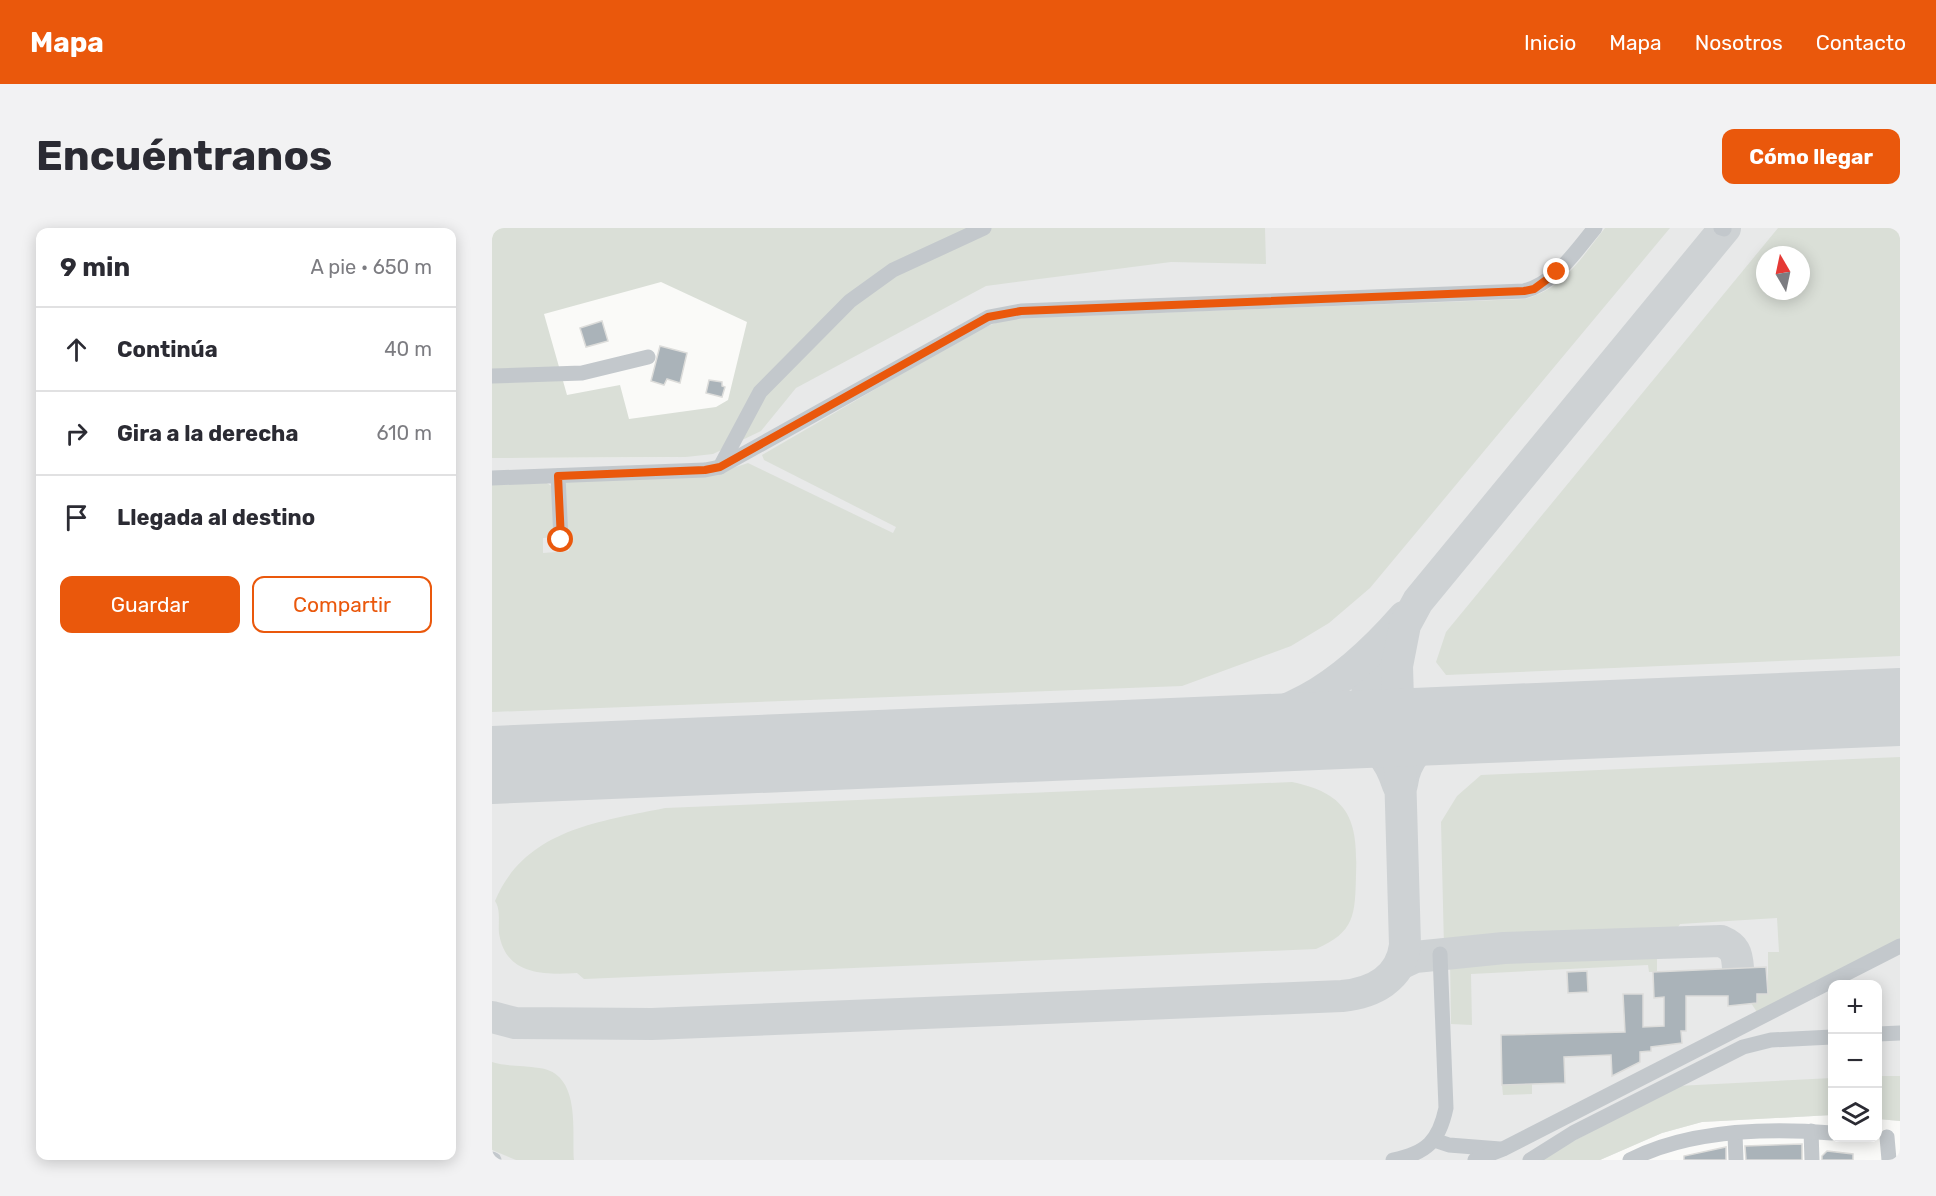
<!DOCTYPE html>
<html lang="es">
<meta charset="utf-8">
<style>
:root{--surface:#fff;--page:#f2f2f3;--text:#2b2b33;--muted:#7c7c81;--line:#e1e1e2;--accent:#ea580c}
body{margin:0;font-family:Rubik,sans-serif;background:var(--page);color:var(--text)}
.controls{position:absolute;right:18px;bottom:18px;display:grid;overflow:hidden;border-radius:12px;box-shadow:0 3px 15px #0003}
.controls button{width:54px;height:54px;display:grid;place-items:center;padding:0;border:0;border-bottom:2px solid var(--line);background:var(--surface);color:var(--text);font:30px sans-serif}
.compass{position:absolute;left:1264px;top:18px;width:54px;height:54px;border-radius:50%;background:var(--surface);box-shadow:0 3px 15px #0003;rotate:351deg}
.stop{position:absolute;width:18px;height:18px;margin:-14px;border:4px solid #ea580c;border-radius:50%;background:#fff}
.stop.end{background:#ea580c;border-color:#fff;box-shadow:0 2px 6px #0008}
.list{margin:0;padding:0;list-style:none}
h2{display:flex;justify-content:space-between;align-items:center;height:78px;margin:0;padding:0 24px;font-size:26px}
h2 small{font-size:20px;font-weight:400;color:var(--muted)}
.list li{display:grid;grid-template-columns:39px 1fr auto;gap:18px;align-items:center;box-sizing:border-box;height:84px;padding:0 24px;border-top:2px solid var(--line)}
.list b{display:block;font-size:22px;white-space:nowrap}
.list em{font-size:20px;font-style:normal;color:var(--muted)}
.actions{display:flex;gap:12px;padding:18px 24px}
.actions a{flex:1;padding:14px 0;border:2px solid var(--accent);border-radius:12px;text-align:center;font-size:21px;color:var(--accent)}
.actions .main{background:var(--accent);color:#fff}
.icon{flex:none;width:33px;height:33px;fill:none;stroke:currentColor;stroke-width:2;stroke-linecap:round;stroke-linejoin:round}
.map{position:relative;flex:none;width:1408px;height:932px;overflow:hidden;border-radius:12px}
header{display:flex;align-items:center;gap:36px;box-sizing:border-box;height:84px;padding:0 30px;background:var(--accent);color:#fff}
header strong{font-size:28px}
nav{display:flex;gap:33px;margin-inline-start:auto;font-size:21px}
.intro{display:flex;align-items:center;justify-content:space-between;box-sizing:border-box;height:144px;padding:0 36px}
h1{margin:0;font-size:42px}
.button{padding:15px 27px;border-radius:12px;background:var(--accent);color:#fff;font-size:21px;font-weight:700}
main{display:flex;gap:36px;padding:0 36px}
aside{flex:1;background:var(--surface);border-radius:12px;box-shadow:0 3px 15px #0003}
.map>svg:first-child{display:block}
</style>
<header>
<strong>Mapa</strong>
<nav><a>Inicio</a><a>Mapa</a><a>Nosotros</a><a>Contacto</a></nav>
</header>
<div class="intro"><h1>Encuéntranos</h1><a class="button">Cómo llegar</a></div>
<main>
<aside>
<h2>9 min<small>A pie · 650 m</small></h2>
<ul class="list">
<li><svg class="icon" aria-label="ahead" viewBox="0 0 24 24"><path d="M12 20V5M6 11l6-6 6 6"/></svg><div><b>Continúa</b></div><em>40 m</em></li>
<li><svg class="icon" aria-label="right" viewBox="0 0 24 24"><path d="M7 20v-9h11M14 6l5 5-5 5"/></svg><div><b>Gira a la derecha</b></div><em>610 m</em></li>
<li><svg class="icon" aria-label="arrive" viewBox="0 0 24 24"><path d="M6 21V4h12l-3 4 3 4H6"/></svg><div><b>Llegada al destino</b></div></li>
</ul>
<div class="actions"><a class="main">Guardar</a><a>Compartir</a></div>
</aside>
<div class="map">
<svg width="1408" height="932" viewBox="0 0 1408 932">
<rect width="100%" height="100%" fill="#fafaf8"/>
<path fill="#e8e9e9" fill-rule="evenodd" d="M482,0H1408V893L1386,891V756H1340V887L1210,894L1170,905L1108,932H0V230L194,229ZM1273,27H1309V63H1273Z"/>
<g fill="#dadfd7" fill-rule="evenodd">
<path d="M0,0H773L774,36L679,34L494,58L304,160L269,203L221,226L194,229L0,230ZM169,54L255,94L236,172L224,179L137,191L128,157L75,167L52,86Z"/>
<path d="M1113,0H1178L878,360L837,395L799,418L690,458L0,484V257L55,255L62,260L63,309L51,310V325L77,323L71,255L74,254L229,244L256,235L401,305L404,299L272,232L270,227L480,105L508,93L529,90L1033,71C1071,61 1090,29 1113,0Z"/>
<path d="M1286,0H1408V428L954,447L944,434L954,404ZM1273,27H1309V63H1273Z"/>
<polygon points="1408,529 1408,711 1265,784 1259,775 1265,775 1265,766 1276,766 1276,724 1287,724 1285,690 1188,696 1181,707 1057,712 952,719 949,594 965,568 989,547"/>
<path d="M800,554C858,566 866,593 864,647C863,687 863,704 824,721L92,751L85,745C52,747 13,747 7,705C6,694 9,682 3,673C33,602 105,594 173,580Z"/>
<polygon points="1165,721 1165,744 1157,744 1156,737 979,746 980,797 959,796 958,731 1061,723"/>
<path d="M0,834C16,839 31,837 47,840C89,845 80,901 82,932H24L0,922Z"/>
<polygon points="1386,848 1408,848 1408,893 1386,891"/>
<polygon points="1340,850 1340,887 1210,894 1170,905 1108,932 1046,932 1185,858"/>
<polygon points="1040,856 1040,866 1011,867 1010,857"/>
</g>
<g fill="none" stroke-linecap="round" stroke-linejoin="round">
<g stroke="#ced2d4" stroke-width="32">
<path d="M881,424C863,460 883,490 919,499"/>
<path d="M831,503C872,504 893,517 906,557"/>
<path d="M693,508C793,494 846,464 912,389"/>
<polyline points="0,548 28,536"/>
<path d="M910,556C914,523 941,503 972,497"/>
<path d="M908,736L923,729L1012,720L1229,713C1243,719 1245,725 1246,740"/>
<path d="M0,789L23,795L160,796L850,768C880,765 909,751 913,717L905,438L913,397L926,373L1233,0"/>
</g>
<polyline stroke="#ced2d4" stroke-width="78" points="0,537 1408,479"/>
</g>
<g fill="#aab3b9" stroke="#dcdcda" stroke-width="1.5">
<polygon points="110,93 116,113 94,119 88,100"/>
<polygon points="168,118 195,125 188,155 175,151 172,157 159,153"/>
<polygon points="217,152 230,154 230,158 233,159 230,169 214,165"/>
<polygon points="1274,739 1276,766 1265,766 1265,775 1236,778 1236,768 1194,768 1194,803 1189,803 1190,815 1159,819 1159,823 1148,824 1148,834 1120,848 1119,827 1072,829 1073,855 1010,857 1009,807 1133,804 1131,766 1151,766 1151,799 1172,798 1172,769 1162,770 1161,744"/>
<polygon points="1095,743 1096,764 1076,765 1075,744"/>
<polygon points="1310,916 1310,932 1254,932 1253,918"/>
<polygon points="1234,919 1234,932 1192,932 1192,928"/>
<polygon points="1335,923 1361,926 1361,932 1330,932 1330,928"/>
</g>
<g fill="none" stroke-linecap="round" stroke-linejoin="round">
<g stroke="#c3c8cc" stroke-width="15">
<polyline points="1229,0 1232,1"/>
<polyline points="0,148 90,145 156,129"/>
<polyline points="228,239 268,164 358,73 401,42 492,0"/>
<polyline points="66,248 69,312"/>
<path d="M0,250L213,242L228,239L497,89L529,83L1032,63C1063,55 1083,24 1103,0"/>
<polyline points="1386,806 1408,805"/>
<polyline points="1319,903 1320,932"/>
<polyline points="1243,906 1244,932"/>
<polyline points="1395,909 1397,932"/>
<polyline points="942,912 957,917 1008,921"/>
<polyline points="0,931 2,932"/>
<path d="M901,932C935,925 947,913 954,880L948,726"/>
<polyline points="983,932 1011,921 1408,718"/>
<polyline points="1038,932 1081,905 1251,819 1279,812 1340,809"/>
<path d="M1138,932C1197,902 1276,900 1340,905"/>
</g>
</g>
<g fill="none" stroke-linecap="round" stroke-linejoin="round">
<polyline stroke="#ea580c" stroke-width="8" points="69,312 66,248 213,242 228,239 496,89 529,83 1032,63 1042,61 1065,44"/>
</g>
</svg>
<div class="controls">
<button>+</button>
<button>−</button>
<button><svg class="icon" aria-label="layers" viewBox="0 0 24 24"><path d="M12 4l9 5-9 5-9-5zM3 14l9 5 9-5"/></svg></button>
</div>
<svg class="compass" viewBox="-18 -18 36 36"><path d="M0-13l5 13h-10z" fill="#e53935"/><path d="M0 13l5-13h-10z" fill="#7c7c81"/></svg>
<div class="stop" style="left:69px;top:312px"></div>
<div class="stop end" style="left:1065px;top:44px"></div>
</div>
</main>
